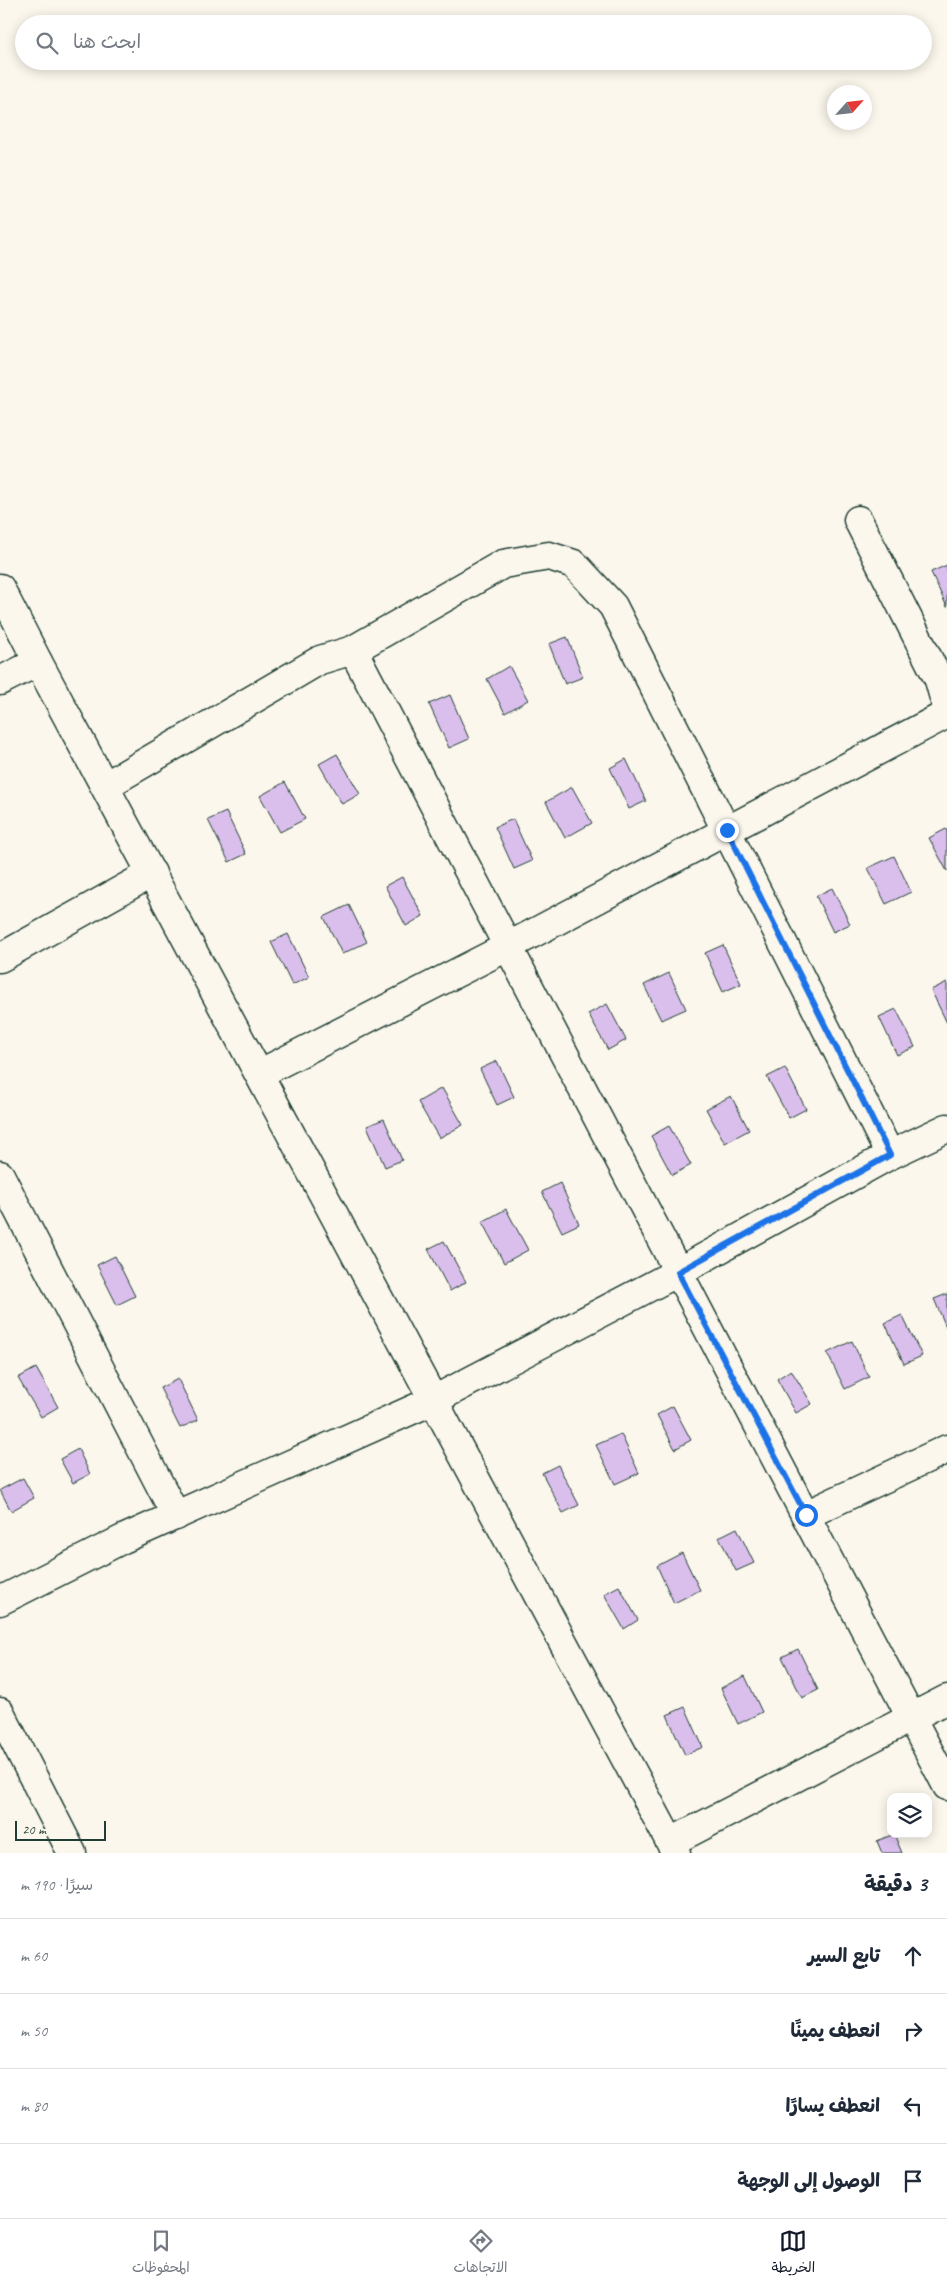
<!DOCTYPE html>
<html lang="ar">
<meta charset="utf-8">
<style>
:root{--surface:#fff;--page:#f6f6f7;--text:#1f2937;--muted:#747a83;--line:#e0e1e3;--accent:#111827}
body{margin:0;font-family:Caveat,"Playpen Sans Arabic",sans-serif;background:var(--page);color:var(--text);direction:rtl}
.controls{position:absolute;right:15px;bottom:15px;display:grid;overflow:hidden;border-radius:10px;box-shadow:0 2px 12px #0003}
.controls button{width:45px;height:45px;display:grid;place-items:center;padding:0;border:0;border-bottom:1px solid var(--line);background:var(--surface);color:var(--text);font:25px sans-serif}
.compass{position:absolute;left:827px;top:85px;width:45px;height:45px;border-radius:50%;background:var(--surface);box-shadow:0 2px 12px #0003;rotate:63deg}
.scale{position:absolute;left:15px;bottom:12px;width:91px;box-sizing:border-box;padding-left:5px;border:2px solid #1f3d34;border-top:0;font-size:14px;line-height:18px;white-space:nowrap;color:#1f3d34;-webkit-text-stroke:4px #fbf7ec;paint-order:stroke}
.stop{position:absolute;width:15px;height:15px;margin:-11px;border:4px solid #1a73e8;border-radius:50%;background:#fff}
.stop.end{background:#1a73e8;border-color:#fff;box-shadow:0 1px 5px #0008}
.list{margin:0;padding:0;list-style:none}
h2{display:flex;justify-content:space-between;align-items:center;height:65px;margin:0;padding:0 20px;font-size:21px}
h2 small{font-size:16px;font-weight:400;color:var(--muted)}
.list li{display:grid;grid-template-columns:32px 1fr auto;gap:15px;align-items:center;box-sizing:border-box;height:75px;padding:0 20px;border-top:1px solid var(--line)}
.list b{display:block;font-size:19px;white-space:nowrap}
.list em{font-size:16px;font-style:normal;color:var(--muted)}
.icon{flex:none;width:28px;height:28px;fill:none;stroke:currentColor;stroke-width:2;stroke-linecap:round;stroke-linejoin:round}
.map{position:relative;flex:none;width:947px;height:1853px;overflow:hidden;direction:ltr}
.search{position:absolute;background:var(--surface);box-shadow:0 2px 12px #0003;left:15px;right:15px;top:15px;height:55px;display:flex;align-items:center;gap:12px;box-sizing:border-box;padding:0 18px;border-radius:28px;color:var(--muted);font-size:19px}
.sheet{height:365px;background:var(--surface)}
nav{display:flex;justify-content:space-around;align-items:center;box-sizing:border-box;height:70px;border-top:1px solid var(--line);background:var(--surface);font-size:14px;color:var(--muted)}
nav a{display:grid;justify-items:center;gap:2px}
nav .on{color:var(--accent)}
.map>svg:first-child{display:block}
</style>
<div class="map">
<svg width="947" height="1853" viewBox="0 0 947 1853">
<rect width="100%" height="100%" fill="#fbf7ec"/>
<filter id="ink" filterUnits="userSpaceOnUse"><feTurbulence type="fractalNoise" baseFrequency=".02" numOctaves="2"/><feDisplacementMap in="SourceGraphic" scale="10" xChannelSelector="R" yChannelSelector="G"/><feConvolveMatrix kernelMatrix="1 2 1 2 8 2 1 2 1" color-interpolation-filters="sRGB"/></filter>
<g filter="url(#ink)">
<g fill="#dabfed" stroke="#1f3d34">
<polygon points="947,565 947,607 931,572"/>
<polygon points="567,637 583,677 565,684 549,644"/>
<polygon points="509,666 528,700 505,713 487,679"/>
<polygon points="450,695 469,739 449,748 429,704"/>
<polygon points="337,754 360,794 342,804 319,764"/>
<polygon points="626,759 646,801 629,809 610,768"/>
<polygon points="285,782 305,819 280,832 260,796"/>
<polygon points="572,787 592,823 565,838 546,802"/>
<polygon points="226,812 246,854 229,862 208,820"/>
<polygon points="513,819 532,861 514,869 495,827"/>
<polygon points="946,829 947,832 947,871 929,838"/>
<polygon points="894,856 911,892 886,904 868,868"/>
<polygon points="402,877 423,916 406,926 385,886"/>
<polygon points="832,888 850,924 833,932 816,896"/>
<polygon points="349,905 367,942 342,954 324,917"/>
<polygon points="288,934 309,977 292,985 271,942"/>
<polygon points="723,945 741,984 723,992 705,953"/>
<polygon points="669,973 686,1009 661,1020 644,985"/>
<polygon points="947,982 947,1023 931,990"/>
<polygon points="607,1004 626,1040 608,1050 588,1014"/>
<polygon points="896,1009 915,1047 897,1055 879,1017"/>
<polygon points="497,1061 514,1097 497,1105 480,1069"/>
<polygon points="785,1068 806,1109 789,1118 767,1077"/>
<polygon points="442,1088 463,1125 439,1138 418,1102"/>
<polygon points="731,1096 749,1130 725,1143 706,1109"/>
<polygon points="384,1119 402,1160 385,1167 367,1126"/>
<polygon points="669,1126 691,1165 672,1175 651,1136"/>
<polygon points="560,1183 579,1224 562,1232 542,1192"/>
<polygon points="506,1209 528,1250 504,1263 482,1222"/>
<polygon points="444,1241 466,1282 450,1291 428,1249"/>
<polygon points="115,1256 135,1296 117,1305 97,1265"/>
<polygon points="947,1294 947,1329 934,1299"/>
<polygon points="902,1315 922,1356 904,1364 885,1323"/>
<polygon points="852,1341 869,1377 845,1389 827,1353"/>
<polygon points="36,1368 58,1407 41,1417 18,1378"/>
<polygon points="791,1370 812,1404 796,1413 777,1379"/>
<polygon points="178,1379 198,1420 180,1428 160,1388"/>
<polygon points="673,1406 691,1440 675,1449 657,1415"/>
<polygon points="621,1434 639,1473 615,1484 596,1445"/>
<polygon points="78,1449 90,1474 73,1483 60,1459"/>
<polygon points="558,1465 579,1505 563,1513 542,1473"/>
<polygon points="23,1478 34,1498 11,1511 0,1490"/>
<polygon points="737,1528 754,1563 736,1571 719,1537"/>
<polygon points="682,1553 700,1590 674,1603 657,1566"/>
<polygon points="619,1586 638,1620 624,1629 604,1594"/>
<polygon points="798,1649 818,1690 802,1698 782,1657"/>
<polygon points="745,1676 762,1712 738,1724 721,1688"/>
<polygon points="685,1707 703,1747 685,1755 667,1715"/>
<polygon points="894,1834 902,1853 882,1853 877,1841"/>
</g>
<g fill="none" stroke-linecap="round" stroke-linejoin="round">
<defs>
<g id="minor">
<polyline points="858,520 939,680 947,709"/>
<polyline points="0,588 38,662 676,1853"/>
<polyline points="353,650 947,1786"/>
<polyline points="0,681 38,662"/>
<polyline points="105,786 320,660 353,650 503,564 549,556 574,564 613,606 890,1155"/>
<polyline points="0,958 152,873"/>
<polyline points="259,1074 509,946 947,714"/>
<polyline points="0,1175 176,1516"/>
<polyline points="806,1515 947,1449"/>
<polyline points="0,1601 123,1539 434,1400 678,1272 890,1155 947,1128"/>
<polyline points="0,1712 72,1853"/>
<polyline points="671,1842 947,1699"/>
</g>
</defs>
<use href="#minor" stroke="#1f3d34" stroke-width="31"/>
<use href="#minor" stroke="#fbf7ec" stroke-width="28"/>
</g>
</g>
<g fill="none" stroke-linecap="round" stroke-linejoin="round" filter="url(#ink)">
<polyline stroke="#1a73e8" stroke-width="6" points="727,830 890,1155 678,1272 806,1515"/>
</g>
</svg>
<div class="controls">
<button><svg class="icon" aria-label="layers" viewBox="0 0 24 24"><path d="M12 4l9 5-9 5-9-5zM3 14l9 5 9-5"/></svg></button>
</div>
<svg class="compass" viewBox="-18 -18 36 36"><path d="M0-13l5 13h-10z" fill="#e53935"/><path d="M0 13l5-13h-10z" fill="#747a83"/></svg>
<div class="scale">20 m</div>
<div class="stop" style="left:806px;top:1515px"></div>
<div class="stop end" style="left:727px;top:830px"></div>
<div class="search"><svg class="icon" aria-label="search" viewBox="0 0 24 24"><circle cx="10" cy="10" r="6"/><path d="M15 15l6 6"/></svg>ابحث هنا</div>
</div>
<section class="sheet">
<h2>3 دقيقة<small>سيرًا · 190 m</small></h2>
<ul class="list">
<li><svg class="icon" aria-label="ahead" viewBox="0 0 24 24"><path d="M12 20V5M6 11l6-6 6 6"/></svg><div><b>تابع السير</b></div><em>60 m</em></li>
<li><svg class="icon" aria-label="right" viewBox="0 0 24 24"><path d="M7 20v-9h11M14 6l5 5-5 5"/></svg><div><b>انعطف يمينًا</b></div><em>50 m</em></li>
<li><svg class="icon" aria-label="left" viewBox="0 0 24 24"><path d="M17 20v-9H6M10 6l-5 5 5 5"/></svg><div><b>انعطف يسارًا</b></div><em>80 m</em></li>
<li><svg class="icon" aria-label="arrive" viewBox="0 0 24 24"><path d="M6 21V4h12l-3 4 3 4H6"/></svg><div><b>الوصول إلى الوجهة</b></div></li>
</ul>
</section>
<nav>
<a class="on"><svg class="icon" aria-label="map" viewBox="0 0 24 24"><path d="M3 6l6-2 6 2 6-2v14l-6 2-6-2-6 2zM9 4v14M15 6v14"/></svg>الخريطة</a>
<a><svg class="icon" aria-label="directions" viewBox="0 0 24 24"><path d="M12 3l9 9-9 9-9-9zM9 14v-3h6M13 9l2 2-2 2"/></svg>الاتجاهات</a>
<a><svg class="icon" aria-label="saved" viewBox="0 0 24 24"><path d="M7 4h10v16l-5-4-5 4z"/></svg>المحفوظات</a>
</nav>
